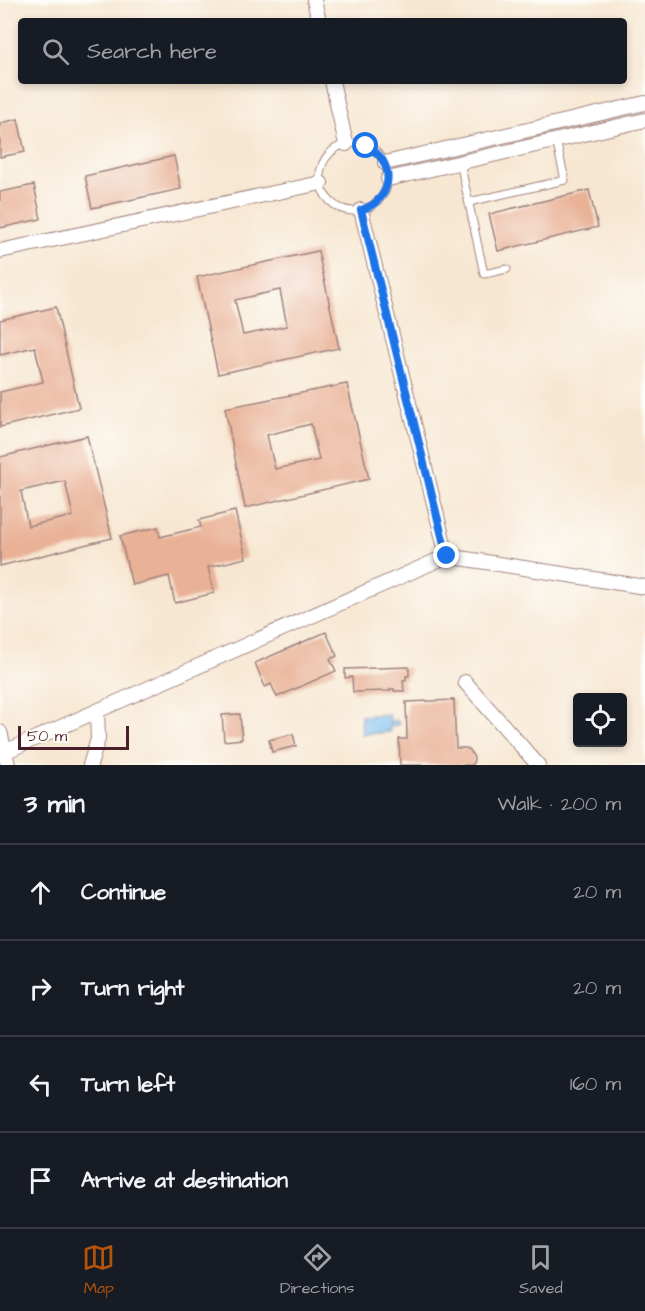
<!DOCTYPE html>
<meta charset="utf-8">
<style>
:root{--surface:#171b24;--page:#20242c;--text:#f1f3f6;--muted:#9ea1a6;--line:#363941;--accent:#b45309}
body{margin:0;font-family:"Architects Daughter",sans-serif;background:var(--page);color:var(--text)}
.controls{position:absolute;right:18px;bottom:18px;display:grid;overflow:hidden;border-radius:6px;box-shadow:0 3px 9px #0003}
.controls button{width:54px;height:54px;display:grid;place-items:center;padding:0;border:0;border-bottom:2px solid var(--line);background:var(--surface);color:var(--text);font:30px sans-serif}
.scale{position:absolute;left:18px;bottom:15px;width:111px;box-sizing:border-box;padding-left:6px;border:3px solid #4a1f2b;border-top:0;font-size:16px;line-height:21px;white-space:nowrap;color:#4a1f2b;-webkit-text-stroke:4px #fdfcf7;paint-order:stroke}
.stop{position:absolute;width:18px;height:18px;margin:-14px;border:4px solid #1a73e8;border-radius:50%;background:#fff}
.stop.end{background:#1a73e8;border-color:#fff;box-shadow:0 2px 6px #0008}
.list{margin:0;padding:0;list-style:none}
h2{display:flex;justify-content:space-between;align-items:center;height:78px;margin:0;padding:0 24px;font-size:26px}
h2 small{font-size:20px;font-weight:400;color:var(--muted)}
.list li{display:grid;grid-template-columns:39px 1fr auto;gap:18px;align-items:center;box-sizing:border-box;height:96px;padding:0 24px;border-top:2px solid var(--line)}
.list b{display:block;font-size:22px;white-space:nowrap}
.list em{font-size:20px;font-style:normal;color:var(--muted)}
.icon{flex:none;width:33px;height:33px;fill:none;stroke:currentColor;stroke-width:2;stroke-linecap:round;stroke-linejoin:round}
.map{position:relative;flex:none;width:645px;height:765px;overflow:hidden}
.search{position:absolute;background:var(--surface);box-shadow:0 3px 9px #0003;left:18px;right:18px;top:18px;height:66px;display:flex;align-items:center;gap:15px;box-sizing:border-box;padding:0 21px;border-radius:6px;color:var(--muted);font-size:22px}
.sheet{height:462px;background:var(--surface)}
nav{display:flex;justify-content:space-around;align-items:center;box-sizing:border-box;height:84px;border-top:2px solid var(--line);background:var(--surface);font-size:16px;color:var(--muted)}
nav a{display:grid;justify-items:center;gap:3px}
nav .on{color:var(--accent)}
.map>svg:first-child{display:block}
</style>
<div class="map">
<svg width="645" height="765" viewBox="0 0 645 765">
<rect width="100%" height="100%" fill="#fdfcf7"/>
<filter id="ink" filterUnits="userSpaceOnUse"><feTurbulence type="fractalNoise" baseFrequency=".0167" numOctaves="2"/><feDisplacementMap in="SourceGraphic" scale="12" xChannelSelector="R" yChannelSelector="G"/><feConvolveMatrix kernelMatrix="1 2 1 2 8 2 1 2 1" color-interpolation-filters="sRGB"/></filter>
<filter id="wash" filterUnits="userSpaceOnUse"><feTurbulence type="fractalNoise" baseFrequency=".008" numOctaves="4" result="noise"/><feDisplacementMap in="SourceGraphic" scale="24" xChannelSelector="R" yChannelSelector="G"/><feGaussianBlur stdDeviation="1.35" result="paint"/><feColorMatrix in="noise" values="0 0 0 0 0 0 0 0 0 0 0 0 0 0 0 0 0 1.4 0 .05"/><feComposite in="paint" operator="in"/></filter>
<g filter="url(#wash)">
<rect width="100%" height="100%" fill="#f7e7d2"/>
<polygon fill="#7abdf0" stroke="#626e8e" stroke-width="1.5" points="389,714 390,722 396,720 399,723 395,726 390,725 390,732 362,734 361,716"/>
<g id="blocks">
<g fill="#e9b196" fill-rule="evenodd">
<polygon points="18,119 25,152 0,157 0,123"/>
<polygon points="174,156 181,189 92,208 85,176"/>
<polygon points="34,185 41,219 0,228 0,192"/>
<polygon points="589,190 598,227 498,251 489,214"/>
<path d="M318,251L339,348L218,374L197,277ZM280,290L287,326L243,335L235,300Z"/>
<polygon points="56,307 79,408 0,427 0,392 43,382 35,347 0,355 0,320"/>
<path d="M347,384L369,479L245,508L225,408ZM311,424L319,460L275,469L267,435Z"/>
<path d="M87,436L112,538L0,566V457ZM65,481L73,516L28,526L21,491Z"/>
<polygon points="235,511 246,558 208,567 214,593 175,603 169,576 132,585 120,536 158,527 160,537 201,527 199,520"/>
<polygon points="326,632 337,656 330,659 336,671 277,697 271,684 265,687 255,663"/>
<polygon points="409,667 409,676 406,676 406,680 403,680 404,691 394,691 394,689 390,689 390,691 353,692 352,677 345,678 345,669"/>
<polygon points="454,700 456,748 466,748 470,750 474,758 473,765 400,765 399,739 407,739 406,702"/>
<polygon points="240,714 242,739 224,741 222,715"/>
<polygon points="293,734 296,746 272,752 269,740"/>
</g>
</g>
</g>
<g filter="url(#ink)">
<use href="#blocks" fill-opacity="0" stroke="#a0837e" stroke-width="1.5"/>
<g fill="none" stroke-linecap="round" stroke-linejoin="round">
<defs>
<g id="lane">
<circle cx="354" cy="177" r="34"/>
<polyline points="460,162 484,274 507,269"/>
<polyline points="469,202 565,180 556,140"/>
</g>
<g id="street">
<polyline points="314,0 319,21"/>
<polyline points="332,81 346,144"/>
<polyline points="385,163 645,103"/>
<polyline points="388,179 645,120"/>
<polyline points="361,210 447,556 645,587"/>
<polyline points="0,251 321,183"/>
<polyline points="465,682 538,765"/>
<polyline points="0,732 8,765"/>
<polyline points="0,754 447,556"/>
<polyline points="90,765 98,739 97,711"/>
</g>
</defs>
<use href="#lane" stroke="#a0837e" stroke-width="9"/>
<use href="#street" stroke="#a0837e" stroke-width="16"/>
<use href="#lane" stroke="#fff" stroke-width="7"/>
<use href="#street" stroke="#fff" stroke-width="14"/>
</g>
</g>
<g fill="none" stroke-linecap="round" stroke-linejoin="round" filter="url(#ink)">
<path stroke="#1a73e8" stroke-width="8" d="M366,146C396,160 395,200 361,210L447,556"/>
</g>
</svg>
<div class="controls">
<button><svg class="icon" aria-label="locate" viewBox="0 0 24 24"><circle cx="12" cy="12" r="6"/><path d="M12 2v4M12 18v4M2 12h4M18 12h4"/></svg></button>
</div>
<div class="scale">50 m</div>
<div class="stop" style="left:366px;top:146px"></div>
<div class="stop end" style="left:447px;top:556px"></div>
<div class="search"><svg class="icon" aria-label="search" viewBox="0 0 24 24"><circle cx="10" cy="10" r="6"/><path d="M15 15l6 6"/></svg>Search here</div>
</div>
<section class="sheet">
<h2>3 min<small>Walk · 200 m</small></h2>
<ul class="list">
<li><svg class="icon" aria-label="ahead" viewBox="0 0 24 24"><path d="M12 20V5M6 11l6-6 6 6"/></svg><div><b>Continue</b></div><em>20 m</em></li>
<li><svg class="icon" aria-label="right" viewBox="0 0 24 24"><path d="M7 20v-9h11M14 6l5 5-5 5"/></svg><div><b>Turn right</b></div><em>20 m</em></li>
<li><svg class="icon" aria-label="left" viewBox="0 0 24 24"><path d="M17 20v-9H6M10 6l-5 5 5 5"/></svg><div><b>Turn left</b></div><em>160 m</em></li>
<li><svg class="icon" aria-label="arrive" viewBox="0 0 24 24"><path d="M6 21V4h12l-3 4 3 4H6"/></svg><div><b>Arrive at destination</b></div></li>
</ul>
</section>
<nav>
<a class="on"><svg class="icon" aria-label="map" viewBox="0 0 24 24"><path d="M3 6l6-2 6 2 6-2v14l-6 2-6-2-6 2zM9 4v14M15 6v14"/></svg>Map</a>
<a><svg class="icon" aria-label="directions" viewBox="0 0 24 24"><path d="M12 3l9 9-9 9-9-9zM9 14v-3h6M13 9l2 2-2 2"/></svg>Directions</a>
<a><svg class="icon" aria-label="saved" viewBox="0 0 24 24"><path d="M7 4h10v16l-5-4-5 4z"/></svg>Saved</a>
</nav>
